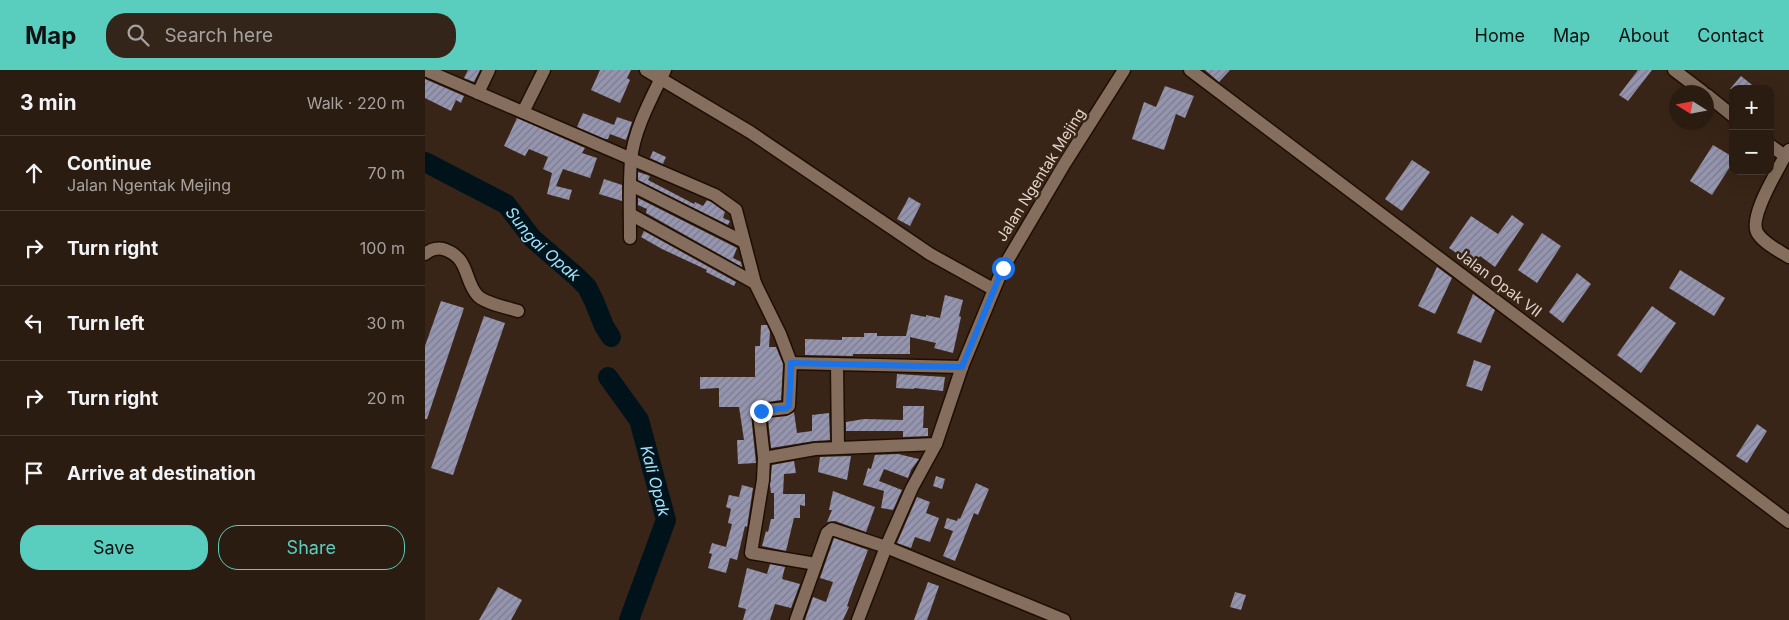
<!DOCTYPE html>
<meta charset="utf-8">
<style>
:root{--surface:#2b1c11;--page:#33251a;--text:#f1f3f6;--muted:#a6a19f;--line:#473a31;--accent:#59cebf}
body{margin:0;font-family:Inter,sans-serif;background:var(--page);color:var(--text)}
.controls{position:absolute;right:15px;top:15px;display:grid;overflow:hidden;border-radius:10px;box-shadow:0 5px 20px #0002}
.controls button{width:45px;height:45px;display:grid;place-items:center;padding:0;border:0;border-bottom:1px solid var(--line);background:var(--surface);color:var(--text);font:25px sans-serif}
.compass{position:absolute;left:1244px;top:15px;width:45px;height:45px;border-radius:50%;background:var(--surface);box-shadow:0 5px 20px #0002;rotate:281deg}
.stop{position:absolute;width:15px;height:15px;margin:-11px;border:4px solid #1a73e8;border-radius:50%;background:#fff}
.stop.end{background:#1a73e8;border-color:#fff;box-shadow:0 1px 5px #0008}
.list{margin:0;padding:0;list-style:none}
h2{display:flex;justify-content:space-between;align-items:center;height:65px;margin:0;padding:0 20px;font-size:21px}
h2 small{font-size:16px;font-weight:400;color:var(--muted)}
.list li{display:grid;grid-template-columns:32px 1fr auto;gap:15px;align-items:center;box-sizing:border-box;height:75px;padding:0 20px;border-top:1px solid var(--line)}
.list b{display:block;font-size:19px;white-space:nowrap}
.list p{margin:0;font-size:16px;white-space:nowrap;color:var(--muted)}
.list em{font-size:16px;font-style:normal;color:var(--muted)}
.actions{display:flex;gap:10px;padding:15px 20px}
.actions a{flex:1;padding:11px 0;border:1px solid var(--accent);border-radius:20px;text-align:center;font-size:18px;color:var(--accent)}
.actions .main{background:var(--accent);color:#111}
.icon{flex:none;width:28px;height:28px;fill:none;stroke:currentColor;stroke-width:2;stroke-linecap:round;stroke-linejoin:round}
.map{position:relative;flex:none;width:1364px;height:550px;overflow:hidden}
header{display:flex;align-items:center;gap:30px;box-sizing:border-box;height:70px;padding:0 25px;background:var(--accent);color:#111}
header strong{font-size:24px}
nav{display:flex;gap:28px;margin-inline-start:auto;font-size:18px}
.search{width:350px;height:45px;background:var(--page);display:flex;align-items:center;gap:12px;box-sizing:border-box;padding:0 18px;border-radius:20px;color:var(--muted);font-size:19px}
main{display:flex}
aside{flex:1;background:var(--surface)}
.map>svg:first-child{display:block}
</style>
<header>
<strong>Map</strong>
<div class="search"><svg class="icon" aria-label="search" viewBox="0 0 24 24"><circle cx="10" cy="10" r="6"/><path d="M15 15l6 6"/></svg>Search here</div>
<nav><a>Home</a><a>Map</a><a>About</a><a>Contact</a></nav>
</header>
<main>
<aside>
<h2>3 min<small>Walk · 220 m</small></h2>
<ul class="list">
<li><svg class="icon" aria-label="ahead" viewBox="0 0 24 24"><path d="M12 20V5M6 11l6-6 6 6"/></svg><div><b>Continue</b><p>Jalan Ngentak Mejing</p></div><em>70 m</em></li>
<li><svg class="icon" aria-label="right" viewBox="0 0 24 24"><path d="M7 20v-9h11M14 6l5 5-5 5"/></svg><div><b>Turn right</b></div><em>100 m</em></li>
<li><svg class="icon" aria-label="left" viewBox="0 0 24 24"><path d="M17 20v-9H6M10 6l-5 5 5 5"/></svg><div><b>Turn left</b></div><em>30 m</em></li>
<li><svg class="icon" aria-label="right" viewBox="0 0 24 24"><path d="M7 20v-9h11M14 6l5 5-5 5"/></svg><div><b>Turn right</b></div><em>20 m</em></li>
<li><svg class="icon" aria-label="arrive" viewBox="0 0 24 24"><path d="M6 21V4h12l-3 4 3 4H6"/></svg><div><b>Arrive at destination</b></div></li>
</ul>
<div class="actions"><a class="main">Save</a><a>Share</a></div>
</aside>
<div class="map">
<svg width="1364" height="550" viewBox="0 0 1364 550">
<defs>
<pattern id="building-hatch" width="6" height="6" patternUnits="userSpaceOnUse" patternTransform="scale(1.25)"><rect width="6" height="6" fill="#9595af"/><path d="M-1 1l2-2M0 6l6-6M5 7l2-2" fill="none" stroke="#7c7b8c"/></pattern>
</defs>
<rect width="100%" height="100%" fill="#392517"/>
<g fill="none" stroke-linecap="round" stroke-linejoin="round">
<g stroke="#00131b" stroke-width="20">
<path id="s1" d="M0,92L81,134L107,168L151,206L162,217L169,231L179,256L186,267"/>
<path id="s2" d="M183,307L214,350L241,450L204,550"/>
</g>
</g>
<g fill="url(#building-hatch)">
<polygon points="43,0 55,0 49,12 39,8"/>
<polygon points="175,0 206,0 202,8 205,10 195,33 166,20"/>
<polygon points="780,0 805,0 794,12"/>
<polygon points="1213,0 1227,0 1203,31 1194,25"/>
<polygon points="1316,6 1332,19 1305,19"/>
<polygon points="0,9 39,26 36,33 31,30 26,41 0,28"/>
<polygon points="740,16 769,26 760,48 751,44 739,80 707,69 719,32 731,37"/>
<polygon points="158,43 189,55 192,47 207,52 201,70 185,64 183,69 180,69 152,57"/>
<polygon points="92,48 160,78 157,83 172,88 165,108 138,99 131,116 147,120 144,130 122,124 127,103 118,99 123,87 104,79 100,86 79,76"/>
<polygon points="1288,75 1308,87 1308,92 1287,125 1265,111"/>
<polygon points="228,81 241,87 238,94 225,88"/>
<polygon points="987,90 1005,102 977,141 960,129"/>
<polygon points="213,102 225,106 223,110 269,134 270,132 278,136 282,130 286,132 300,142 298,148 305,151 303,155 213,110"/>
<polygon points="179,109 197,115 197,131 174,124"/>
<polygon points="484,127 496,134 485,156 472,149"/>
<polygon points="213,128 312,178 308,188 316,192 317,197 221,143 222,139 213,135"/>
<polygon points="1087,145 1099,154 1070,197 1055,186 1049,195 1024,178 1046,146 1073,164"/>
<polygon points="219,161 311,212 309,216 281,202 282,200 237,179 216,167"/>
<polygon points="1117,163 1136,176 1112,213 1093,200"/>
<polygon points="1012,197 1027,208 1010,244 993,236"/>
<polygon points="1255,200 1300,228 1289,246 1244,218"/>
<polygon points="1152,203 1166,214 1138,253 1124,242"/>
<polygon points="1048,224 1070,240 1056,273 1032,263"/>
<polygon points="520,225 538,230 534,246 536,247 528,283 509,278 511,273 485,267 485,284 428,284 428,286 380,285 380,269 417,270 417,267 439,267 439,263 452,263 452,266 481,266 486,244 501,247 501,245 515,248"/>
<polygon points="16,231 39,238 2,349 0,349 0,276"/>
<polygon points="1227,236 1251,253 1216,303 1192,285"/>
<polygon points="59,246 80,253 28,405 6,398"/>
<polygon points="336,255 342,255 345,262 344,277 351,277 358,294 356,330 335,333 329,336 326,345 331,393 313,394 312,370 319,370 314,337 294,337 294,318 275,319 275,307 330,307 330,276 335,276"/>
<polygon points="1049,290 1066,296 1057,321 1041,316"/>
<polygon points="472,304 520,307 518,321 489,318 489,319 471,318"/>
<polygon points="478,336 499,336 498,358 503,358 503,366 478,367 478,361 421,361 421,352 439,349 478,350"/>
<polygon points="369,342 372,363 387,361 387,345 404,343 405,370 389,371 346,378 343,348 362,346"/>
<polygon points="1332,354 1342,361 1322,393 1311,386"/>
<polygon points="473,384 494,389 486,400 483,408 459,399 454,411 477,420 468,440 456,438 459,421 438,415 443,398 446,399 450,385"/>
<polygon points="426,386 422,410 393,402 395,387"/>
<polygon points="369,391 371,403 359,404 358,424 380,424 380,436 375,435 375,448 369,448 361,481 337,476 341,461 343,462 346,449 349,449 349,423 346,423 345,415 347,395"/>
<polygon points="511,406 520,409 517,419 508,416"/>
<polygon points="551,413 564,419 553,445 549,443 530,491 518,486 528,461 519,458 522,448 532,451 533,448 535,449"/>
<polygon points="317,415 328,418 322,457 320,456 312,490 305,488 301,503 283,498 287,484 284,483 287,473 301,477 307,454 303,453 306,439 301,437 304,425 314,427"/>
<polygon points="408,421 450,437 441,462 410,451 402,452 407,440 404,440"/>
<polygon points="492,427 505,432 501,443 514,448 505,472 490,467 486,478 472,473"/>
<polygon points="409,468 443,480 427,522 422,536 424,537 418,550 380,550 388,527 401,532 408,512 395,508"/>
<polygon points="345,494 360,497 357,509 375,514 366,538 350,534 345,550 318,550 321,539 313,537 322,498 342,504"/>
<polygon points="503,512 514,516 502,550 489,550"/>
<polygon points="73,517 97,530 86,550 54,550"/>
<polygon points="810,522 821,525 816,540 805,537"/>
</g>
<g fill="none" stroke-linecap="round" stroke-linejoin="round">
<defs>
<g id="minor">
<polyline points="0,0 290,125 311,140 330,213 355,264 366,293 364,336 361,338 336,341 334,344 339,388"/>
<polyline points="221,0 325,62 505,184 568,219"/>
<polyline points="765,0 1364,452"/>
<polyline points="1249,0 1278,22"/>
<polyline points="53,23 64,0"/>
<polyline points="1282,25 1308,46"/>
<polyline points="98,42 119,0"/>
<polyline points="1345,75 1360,86 1364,80"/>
<path d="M1360,86C1352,102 1322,149 1333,164C1340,174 1354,181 1364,187"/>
<polyline points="206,115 319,172"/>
<polyline points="205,144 330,213"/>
<path d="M205,168C205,142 204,116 206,90C209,59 227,27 240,0"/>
<path d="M0,184C6,179 14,177 21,180C45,189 39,212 53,226C60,233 83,238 93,241"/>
<polyline points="366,293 537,297"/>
<polyline points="412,294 413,377"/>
<polyline points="391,494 326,483 338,410 339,388 390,379 511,374"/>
<polyline points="371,550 402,463 407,459 461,477 639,550"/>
<polyline points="433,550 461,477 487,418 511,374 537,297 578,198 640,93 699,0"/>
</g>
</defs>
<use href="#minor" stroke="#1f0e02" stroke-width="15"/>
<use href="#minor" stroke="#856e5d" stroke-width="12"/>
</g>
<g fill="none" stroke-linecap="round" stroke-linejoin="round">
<polyline stroke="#1a73e8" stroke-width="6" points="336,341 361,338 364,336 366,293 537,297 578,198"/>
</g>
<g text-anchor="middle" stroke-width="5" stroke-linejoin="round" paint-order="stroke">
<g font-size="15" fill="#dfd2c9" stroke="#392517">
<text transform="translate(616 105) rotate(-58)" y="5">Jalan Ngentak Mejing</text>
<text transform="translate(1074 213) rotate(37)" y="5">Jalan Opak VII</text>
</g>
<g font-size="16" font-style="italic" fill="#a0e4fd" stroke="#392517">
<text dy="6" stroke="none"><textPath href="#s1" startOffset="146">Sungai Opak</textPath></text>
<text dy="6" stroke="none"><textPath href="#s2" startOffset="116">Kali Opak</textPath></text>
</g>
</g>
</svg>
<div class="controls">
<button>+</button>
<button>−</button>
</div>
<svg class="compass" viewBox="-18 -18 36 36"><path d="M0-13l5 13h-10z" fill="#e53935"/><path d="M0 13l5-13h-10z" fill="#a6a19f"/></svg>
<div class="stop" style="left:578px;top:198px"></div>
<div class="stop end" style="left:336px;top:341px"></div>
</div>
</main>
